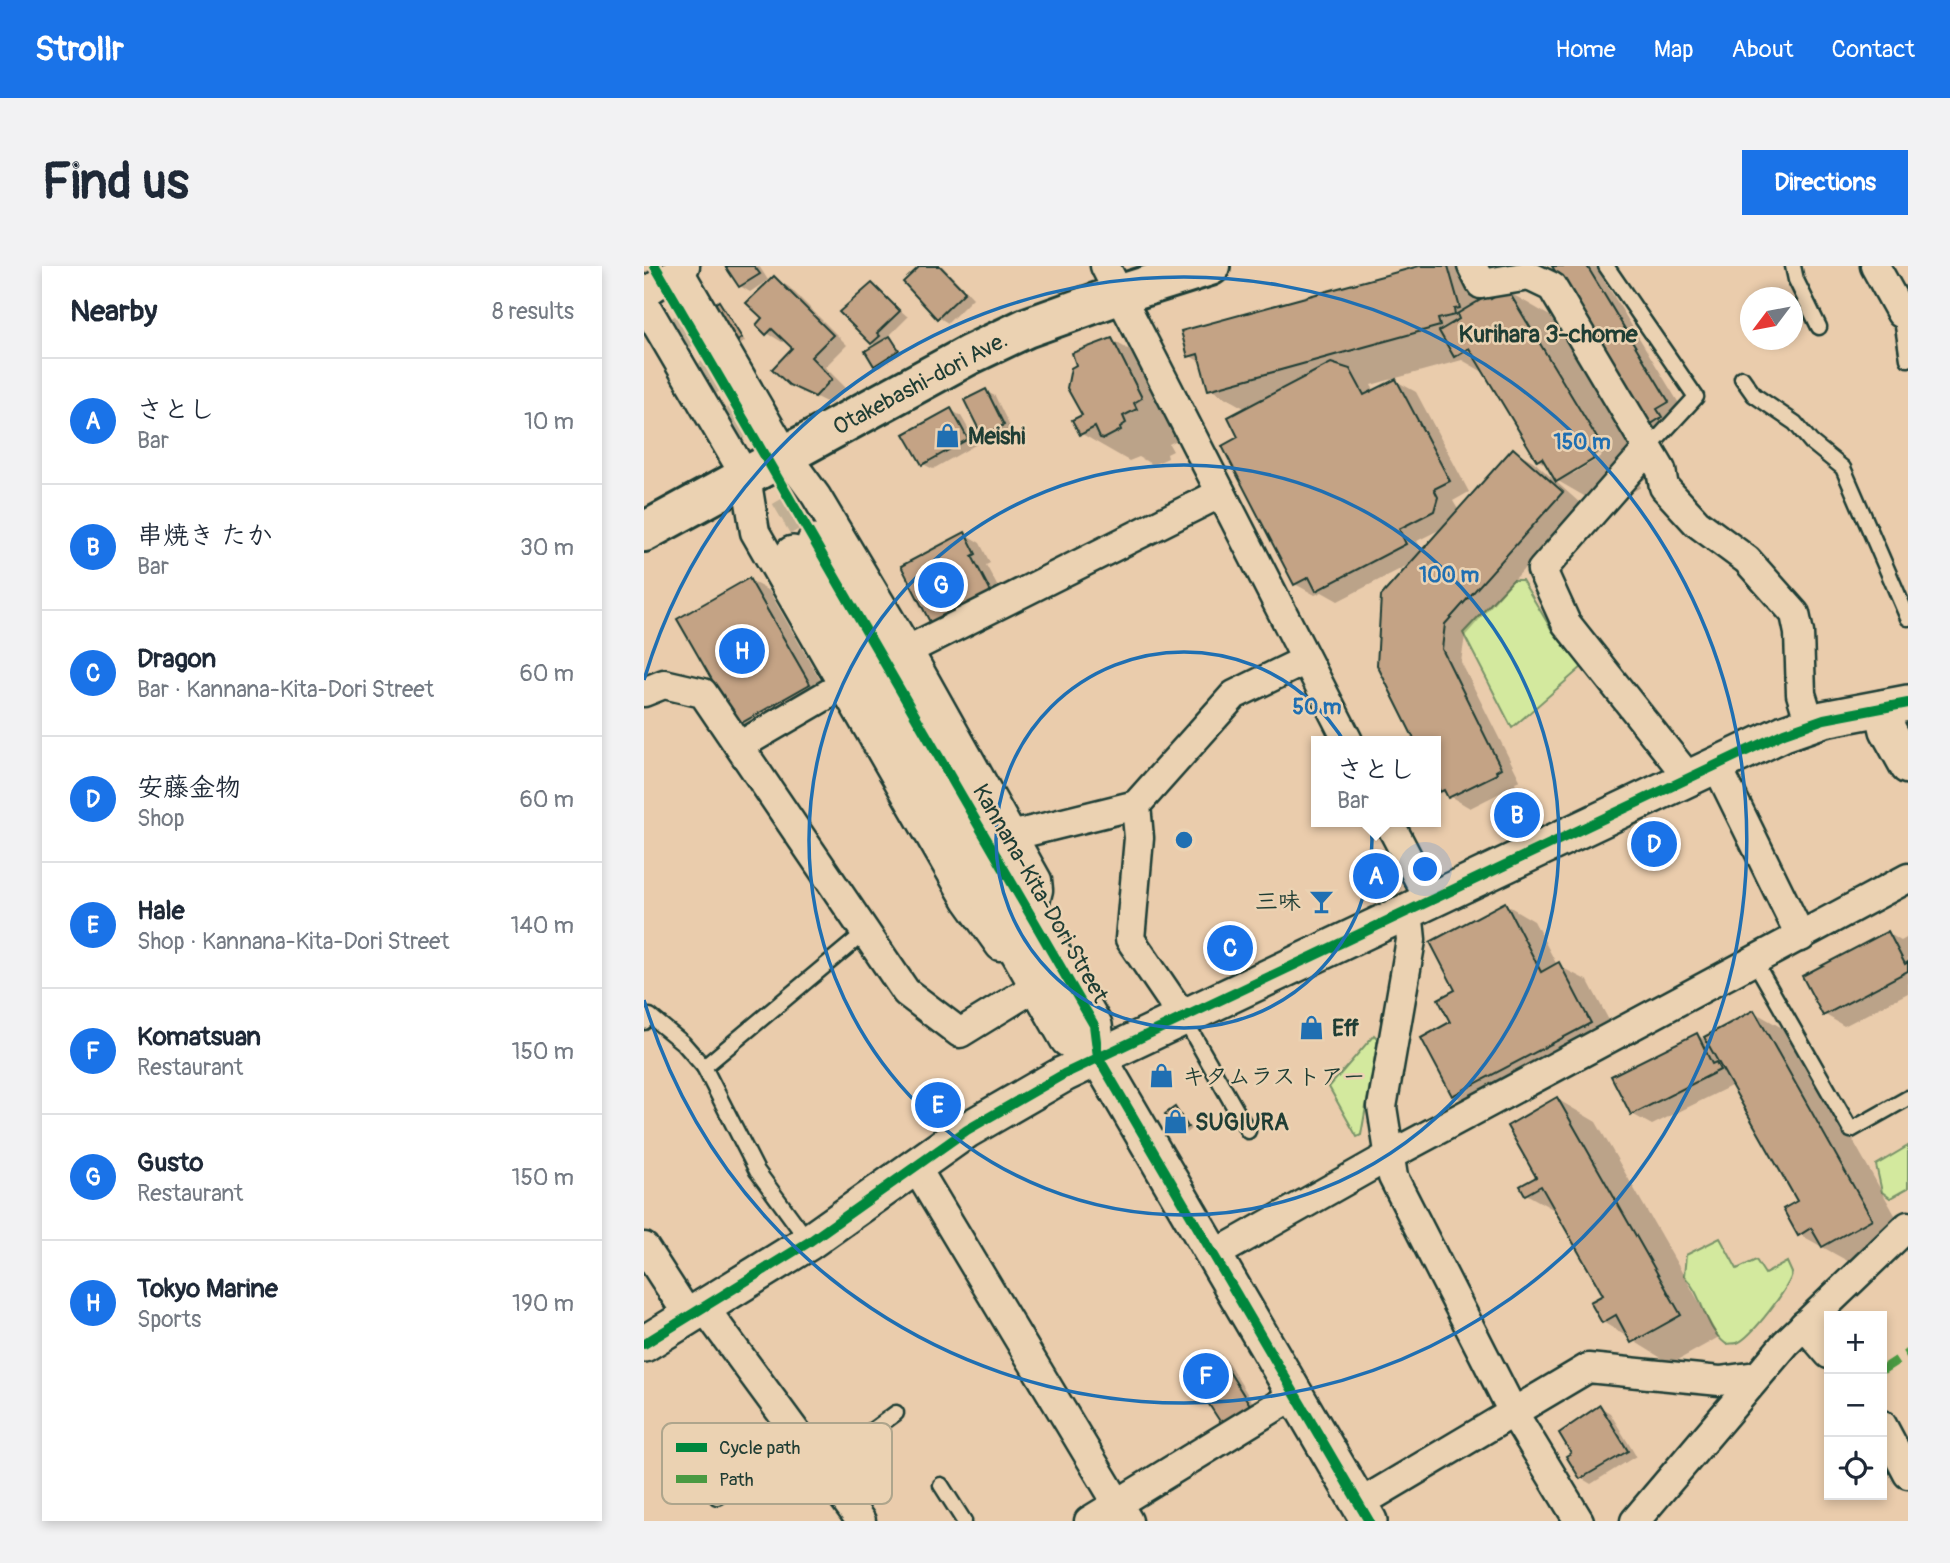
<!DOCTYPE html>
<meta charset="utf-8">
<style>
:root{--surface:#fff;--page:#f2f2f3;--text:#1f2937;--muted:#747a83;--line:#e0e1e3;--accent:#1a73e8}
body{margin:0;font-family:Pangolin,"Klee One",sans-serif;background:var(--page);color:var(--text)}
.controls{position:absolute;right:21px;bottom:21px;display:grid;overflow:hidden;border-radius:0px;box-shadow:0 4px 10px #0003}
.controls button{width:63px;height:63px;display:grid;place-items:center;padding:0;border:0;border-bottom:2px solid var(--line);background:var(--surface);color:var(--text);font:35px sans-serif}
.compass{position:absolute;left:1096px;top:21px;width:63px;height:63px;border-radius:50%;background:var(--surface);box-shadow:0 4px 10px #0003;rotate:238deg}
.you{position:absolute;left:782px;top:604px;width:24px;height:24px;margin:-18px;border:5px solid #fff;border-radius:50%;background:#1a73e8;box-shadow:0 0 0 10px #1a73e833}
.badge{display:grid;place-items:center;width:46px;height:46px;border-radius:50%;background:var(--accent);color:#fff;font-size:23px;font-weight:700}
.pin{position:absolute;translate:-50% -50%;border:4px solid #fff;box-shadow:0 2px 7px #0006}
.popup{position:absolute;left:667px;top:470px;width:130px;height:91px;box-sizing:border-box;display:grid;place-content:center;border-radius:0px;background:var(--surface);filter:drop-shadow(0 2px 5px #0005);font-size:23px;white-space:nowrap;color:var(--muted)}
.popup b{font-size:26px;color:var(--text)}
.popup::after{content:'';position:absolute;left:50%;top:100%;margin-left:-14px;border:14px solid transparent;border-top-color:var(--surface)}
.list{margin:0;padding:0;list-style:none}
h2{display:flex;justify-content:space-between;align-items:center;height:91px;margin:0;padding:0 28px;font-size:30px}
h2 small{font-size:23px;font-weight:400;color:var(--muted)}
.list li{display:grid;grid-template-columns:46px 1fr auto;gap:21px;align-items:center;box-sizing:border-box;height:126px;padding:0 28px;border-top:2px solid var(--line)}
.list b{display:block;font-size:26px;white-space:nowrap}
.list p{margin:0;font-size:23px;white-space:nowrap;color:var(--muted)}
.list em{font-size:23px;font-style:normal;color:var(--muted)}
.icon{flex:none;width:38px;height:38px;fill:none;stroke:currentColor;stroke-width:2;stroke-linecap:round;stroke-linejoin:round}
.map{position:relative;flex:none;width:1264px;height:1255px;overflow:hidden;border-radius:0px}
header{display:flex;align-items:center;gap:42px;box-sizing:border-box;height:98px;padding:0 35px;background:var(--accent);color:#fff}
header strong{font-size:33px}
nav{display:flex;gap:38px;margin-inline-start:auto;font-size:24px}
.intro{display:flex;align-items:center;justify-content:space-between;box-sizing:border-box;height:168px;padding:0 42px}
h1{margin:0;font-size:49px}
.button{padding:18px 32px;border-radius:0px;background:var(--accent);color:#fff;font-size:24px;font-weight:700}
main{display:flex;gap:42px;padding:0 42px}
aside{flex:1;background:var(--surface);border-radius:0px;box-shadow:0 4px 10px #0003}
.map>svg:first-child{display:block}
</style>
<header>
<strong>Strollr</strong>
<nav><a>Home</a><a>Map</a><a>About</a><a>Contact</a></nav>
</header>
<div class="intro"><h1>Find us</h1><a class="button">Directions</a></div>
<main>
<aside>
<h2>Nearby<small>8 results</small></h2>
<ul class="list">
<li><span class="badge">A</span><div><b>さとし</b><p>Bar</p></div><em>10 m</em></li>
<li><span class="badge">B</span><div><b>串焼き たか</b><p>Bar</p></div><em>30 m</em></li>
<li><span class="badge">C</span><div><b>Dragon</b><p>Bar · Kannana-Kita-Dori Street</p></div><em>60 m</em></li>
<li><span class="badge">D</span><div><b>安藤金物</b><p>Shop</p></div><em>60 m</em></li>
<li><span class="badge">E</span><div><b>Hale</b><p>Shop · Kannana-Kita-Dori Street</p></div><em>140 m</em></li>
<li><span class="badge">F</span><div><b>Komatsuan</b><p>Restaurant</p></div><em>150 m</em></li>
<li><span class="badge">G</span><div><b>Gusto</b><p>Restaurant</p></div><em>150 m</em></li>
<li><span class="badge">H</span><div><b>Tokyo Marine</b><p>Sports</p></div><em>190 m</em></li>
</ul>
</aside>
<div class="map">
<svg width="1264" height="1255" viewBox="0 0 1264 1255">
<rect width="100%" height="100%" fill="#eaccac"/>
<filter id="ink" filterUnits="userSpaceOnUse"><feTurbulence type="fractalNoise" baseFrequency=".0143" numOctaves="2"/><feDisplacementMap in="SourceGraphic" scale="14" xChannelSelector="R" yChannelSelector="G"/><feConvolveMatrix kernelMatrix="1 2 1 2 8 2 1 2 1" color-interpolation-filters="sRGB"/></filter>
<g filter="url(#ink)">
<g fill="#d3e99e" stroke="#799369" stroke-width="2">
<polygon points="869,314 878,314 909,366 938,401 868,462 819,367"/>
<polygon points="730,769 734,773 717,869 713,871 685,821"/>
<polygon points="1264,880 1264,922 1246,932 1238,926 1232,899"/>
<path d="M1076,972L1093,1003L1112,994L1121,1008L1143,996L1148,1007C1146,1021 1107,1072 1093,1077C1090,1078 1086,1077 1082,1078C1059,1060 1060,1030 1040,1010L1042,989Z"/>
</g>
<g fill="#0003" fill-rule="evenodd">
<polygon points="83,0 115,0 124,14 106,26 96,20"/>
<polygon points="278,0 298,0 329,32 304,57 294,51"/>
<path d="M781,0H811L849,22L852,32L863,25L911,53L1006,210L995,217L997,221L961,242L914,215L904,200L894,194L841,107L818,94L727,119L731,126L752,115L772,126L825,226L809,235L815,245L869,184L889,195L937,238L821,370L817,396L876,514L871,516L872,519L826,542L797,525L792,513V475H773L735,399L770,296L694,335L678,326L671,329L651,318L597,172L602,143L566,123L558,97L546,90ZM956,187L958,190L929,208V204ZM801,261L779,286L773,275Z"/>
<polygon points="910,0 952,1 1039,144 1020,167 1005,158"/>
<polygon points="130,12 145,21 203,79 181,101 202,122 186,138 146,118 151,82 141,73 138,76 123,67 120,52"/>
<polygon points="228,19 264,51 244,71 258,87 236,101 232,99 233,80 228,77"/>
<polygon points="75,37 101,75 96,79 92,76"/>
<polygon points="468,74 515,101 540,171 525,178 529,185 523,188 524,192 509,199 495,191 485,195 438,168 440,150"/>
<polygon points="341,125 351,130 368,165 349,174 339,169"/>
<polygon points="307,144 317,150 333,178 289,203 279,198"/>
<polygon points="321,268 336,277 346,297 342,299 363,338 306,369"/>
<polygon points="105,314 125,325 185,429 115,469 95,457"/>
<polygon points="861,638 890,655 913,699 944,715 975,773 838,845 809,829 808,757 813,724"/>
<polygon points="1244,667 1257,675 1264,671 1264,727 1200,760 1180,748"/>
<polygon points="1110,746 1149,768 1264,972 1218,1003 1155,968 1155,936 1089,819 1008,859 988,848 1053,769 1065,776"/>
<polygon points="913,833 952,856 1075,1071 1027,1098 959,1056 962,1029 914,946 882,928 894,912"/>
<polygon points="531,843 547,863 538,870 534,867"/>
<polygon points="574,1090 583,1095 614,1145 588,1161 578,1156"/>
<polygon points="956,1141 966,1147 992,1190 947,1218 937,1212 929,1187"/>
</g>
<g fill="#c4a385" stroke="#1f3d34" stroke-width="2">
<polygon points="81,0 110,0 116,8 95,21"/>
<polygon points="276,0 296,0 321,26 293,53 259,16"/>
<polygon points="775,0 804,0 816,42 810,43 811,49 794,53 796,60 564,124 554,88 544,91 537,65"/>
<polygon points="908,0 943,0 1025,136 1013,143 1018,151 1004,160"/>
<polygon points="130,10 189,69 167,91 188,113 171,131 145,119 128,103 148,82 128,63 122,69 112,59 118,52 102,37"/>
<polygon points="228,17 256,45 233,67 236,70 227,78 195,46"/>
<polygon points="863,23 959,182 948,189 950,193 912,216 898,192 893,195 825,82 810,91 795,65 815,53 813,48 845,29 847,33"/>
<polygon points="75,35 98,72 91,77 67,40"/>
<polygon points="246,70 255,84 230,100 221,85"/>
<polygon points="468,72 498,132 490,137 493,143 479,150 482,157 476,161 477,164 460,173 456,172 451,161 436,169 428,154 438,149 423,122 427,102 432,99 428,87"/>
<polygon points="687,97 706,103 720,129 752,113 806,215 790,223 794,231 790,245 755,263 762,278 672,325 665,311 650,319 578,180 594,171 584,151"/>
<polygon points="342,123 360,159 338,170 320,134"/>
<polygon points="307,142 324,173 278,199 260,168"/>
<polygon points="869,182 919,226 801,358 798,383 857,502 852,505 853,508 804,532 800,524 796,526 792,517 792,475 771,475 733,399 737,330"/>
<polygon points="321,266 332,288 328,290 349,330 289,362 257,300"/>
<polygon points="105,312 166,418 94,459 33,353"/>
<polygon points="861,636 897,706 915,696 947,757 808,830 777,772 806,756 794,733 811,724 786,676"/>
<polygon points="1244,665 1261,698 1264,696 1264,705 1179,750 1158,710"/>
<polygon points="1110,744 1228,953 1178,981 1167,962 1154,970 1139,943 1153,935 1060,771"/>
<polygon points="1053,767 1068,798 1072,796 1076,804 987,849 967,810"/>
<polygon points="913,831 1037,1049 987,1077 972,1049 958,1057 946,1036 959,1029 897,920 881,929 876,920 892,911 863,860"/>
<polygon points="531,841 544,861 533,868 521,848"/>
<polygon points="574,1088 606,1139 577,1157 544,1106"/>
<polygon points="956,1139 984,1185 936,1213 922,1190 927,1187 915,1167"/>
</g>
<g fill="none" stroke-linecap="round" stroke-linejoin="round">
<polyline stroke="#c1af94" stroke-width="35" stroke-dasharray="35 18" stroke-linecap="butt" points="11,0 171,276"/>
<defs>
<g id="service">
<polyline points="962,0 1052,131 1004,183"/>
<polyline points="1149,0 1152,14 1175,61"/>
<polyline points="1257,47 1264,93"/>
<polyline points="1098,112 1110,129 1151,157 1167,176 1199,202 1264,352"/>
<polyline points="1111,696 1207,864 1264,832"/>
<polyline points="539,751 604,865"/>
<polyline points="0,756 6,750 39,777 60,801"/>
<polyline points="165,976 113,905 60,801 220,667"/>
<polyline points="177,1202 252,1147"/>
<polyline points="297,1219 320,1255"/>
<polyline points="73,1231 155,1173"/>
</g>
<g id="minor">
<polyline points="461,0 704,475"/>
<polyline points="828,0 837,18 885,10 908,21 1017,204 1020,221 1053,257 1103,294 1151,348 1155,367 1157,428 1166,457"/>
<polyline points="1231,0 1257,47 1264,42"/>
<polyline points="35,5 142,189 172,230 264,384 393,614 394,624 387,652"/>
<polyline points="0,28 41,0"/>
<polyline points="0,37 102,211 111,266 323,634 356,680"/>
<polyline points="1004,183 898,304 922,357 1044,511"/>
<polyline points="264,384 577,227"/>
<polyline points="0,426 20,418 59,427 262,726 316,767 386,724"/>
<polyline points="97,479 198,420"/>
<polyline points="1072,498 1157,671"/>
<polyline points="745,556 785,633"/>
<polyline points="367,570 492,539"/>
<polyline points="764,644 767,674 738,841 749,911 869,1146 935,1255"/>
<polyline points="539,751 486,673 495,572 492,539 590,429 662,394"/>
<polyline points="271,900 484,1255"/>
<polyline points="0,981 44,1049"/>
<polyline points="570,989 745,890 1264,612"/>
<polyline points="59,1040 217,1255"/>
<polyline points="1160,1059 1185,1088"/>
<polyline points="1238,1159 1264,1208"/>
<polyline points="715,1238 944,1102 1076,1115 1112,1110"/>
<polyline points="445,1255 652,1128"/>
<polyline points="991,1255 1142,1077 1264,960"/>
</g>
<g id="tertiary">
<polyline points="171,276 450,759 454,791 725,1255"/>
<polyline points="149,288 424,773 454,791"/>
<polyline points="1239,442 1244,464 1264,500"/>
<polyline points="0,1078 165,976 323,864 420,808 1140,467 1180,453 1264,437"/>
</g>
<polyline id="secondary" points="0,266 325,89 382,62 477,28 566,0"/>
</defs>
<use href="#service" stroke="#1f3d34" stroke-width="19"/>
<use href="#minor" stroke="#1f3d34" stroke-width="33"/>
<use href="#tertiary" stroke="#1f3d34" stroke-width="40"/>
<use href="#secondary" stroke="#1f3d34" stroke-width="44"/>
<use href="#service" stroke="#ebd2b2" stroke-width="14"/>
<use href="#minor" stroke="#ebd2b2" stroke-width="28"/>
<use href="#tertiary" stroke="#ebd2b2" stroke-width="35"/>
<use href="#secondary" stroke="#ebd2b2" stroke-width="38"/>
<polyline stroke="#4a9a42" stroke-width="9" stroke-dasharray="18 9" stroke-linecap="butt" points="1238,1104 1264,1087"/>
<defs>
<g id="cycleway">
<polyline points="11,0 450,759 454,791 725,1255"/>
<polyline points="0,1078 165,976 323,864 420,808 1140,467 1180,453 1264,437"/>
</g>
</defs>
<use href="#cycleway" stroke="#ebd2b2" stroke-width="15"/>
<use href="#cycleway" stroke="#00873e" stroke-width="10"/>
</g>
</g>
<g fill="none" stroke="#1f6fb2" stroke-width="3.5">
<circle cx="540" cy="574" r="188"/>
<circle cx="540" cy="574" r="375"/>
<path d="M0 414A563 563 0 1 1 0 734"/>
</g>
<defs>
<symbol id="shop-bare" viewBox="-9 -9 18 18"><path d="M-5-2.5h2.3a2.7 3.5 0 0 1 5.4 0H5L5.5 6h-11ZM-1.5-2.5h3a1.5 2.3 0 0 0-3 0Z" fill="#1f6fb2" stroke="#ebd2b2" stroke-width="2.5" paint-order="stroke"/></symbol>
<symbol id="bar-bare" viewBox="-9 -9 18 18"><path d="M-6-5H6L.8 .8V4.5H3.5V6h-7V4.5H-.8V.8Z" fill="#1f6fb2" stroke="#ebd2b2" stroke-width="2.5" paint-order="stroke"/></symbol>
</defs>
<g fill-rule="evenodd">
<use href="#shop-bare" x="286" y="152" width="35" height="35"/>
<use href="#bar-bare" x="660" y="618" width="35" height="35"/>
<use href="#shop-bare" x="650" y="744" width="35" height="35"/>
<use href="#shop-bare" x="500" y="792" width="35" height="35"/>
<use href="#shop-bare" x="514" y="838" width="35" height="35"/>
</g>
<g text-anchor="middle" stroke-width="5" stroke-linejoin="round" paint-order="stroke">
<g font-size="23" fill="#1f3d34" stroke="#ebd2b2">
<text transform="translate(276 117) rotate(-28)" y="8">Otakebashi-dori Ave.</text>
<text transform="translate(397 627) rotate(60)" y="8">Kannana-Kita-Dori Street</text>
</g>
<g font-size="23" font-weight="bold" fill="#1f3d34" stroke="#ebd2b2" text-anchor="start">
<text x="324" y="178">Meishi</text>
<text x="657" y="643" text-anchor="end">三味</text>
<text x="688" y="770">Eff</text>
<text x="538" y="818">キタムラストアー</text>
<text x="551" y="864">SUGIURA</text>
</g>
<g font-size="24" font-weight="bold" fill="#1f3d34" stroke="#ebd2b2">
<text x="904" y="76">Kurihara 3-chome</text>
</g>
</g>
<rect x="18" y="1157" width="230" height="81" rx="10" fill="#ebd2b2" stroke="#aea58c" stroke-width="2"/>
<rect x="32" y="1177" width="31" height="9" fill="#00873e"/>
<rect x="32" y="1209" width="31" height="8" fill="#4a9a42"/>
<g font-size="19" fill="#1f3d34">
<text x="75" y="1188">Cycle path</text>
<text x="75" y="1220">Path</text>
</g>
<circle cx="540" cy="574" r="10" fill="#1f6fb2" stroke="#ebd2b2" stroke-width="3.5"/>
<g font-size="21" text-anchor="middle" font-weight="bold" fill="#1f6fb2" stroke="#ebd2b2" stroke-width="5" stroke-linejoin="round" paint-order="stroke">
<text x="938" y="183">150 m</text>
<text x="805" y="316">100 m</text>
<text x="673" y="448">50 m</text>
</g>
</svg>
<div class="controls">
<button>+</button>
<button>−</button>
<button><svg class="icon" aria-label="locate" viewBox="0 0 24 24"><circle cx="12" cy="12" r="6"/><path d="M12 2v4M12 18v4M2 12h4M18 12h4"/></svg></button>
</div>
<svg class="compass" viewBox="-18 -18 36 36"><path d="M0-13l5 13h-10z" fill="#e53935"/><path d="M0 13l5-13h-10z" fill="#747a83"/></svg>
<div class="you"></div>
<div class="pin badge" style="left:732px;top:610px">A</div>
<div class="popup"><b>さとし</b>Bar</div>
<div class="pin badge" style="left:873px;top:549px">B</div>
<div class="pin badge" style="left:586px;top:682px">C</div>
<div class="pin badge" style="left:1010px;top:578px">D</div>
<div class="pin badge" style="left:294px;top:839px">E</div>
<div class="pin badge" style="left:562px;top:1110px">F</div>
<div class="pin badge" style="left:297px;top:319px">G</div>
<div class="pin badge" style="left:98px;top:385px">H</div>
</div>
</main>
